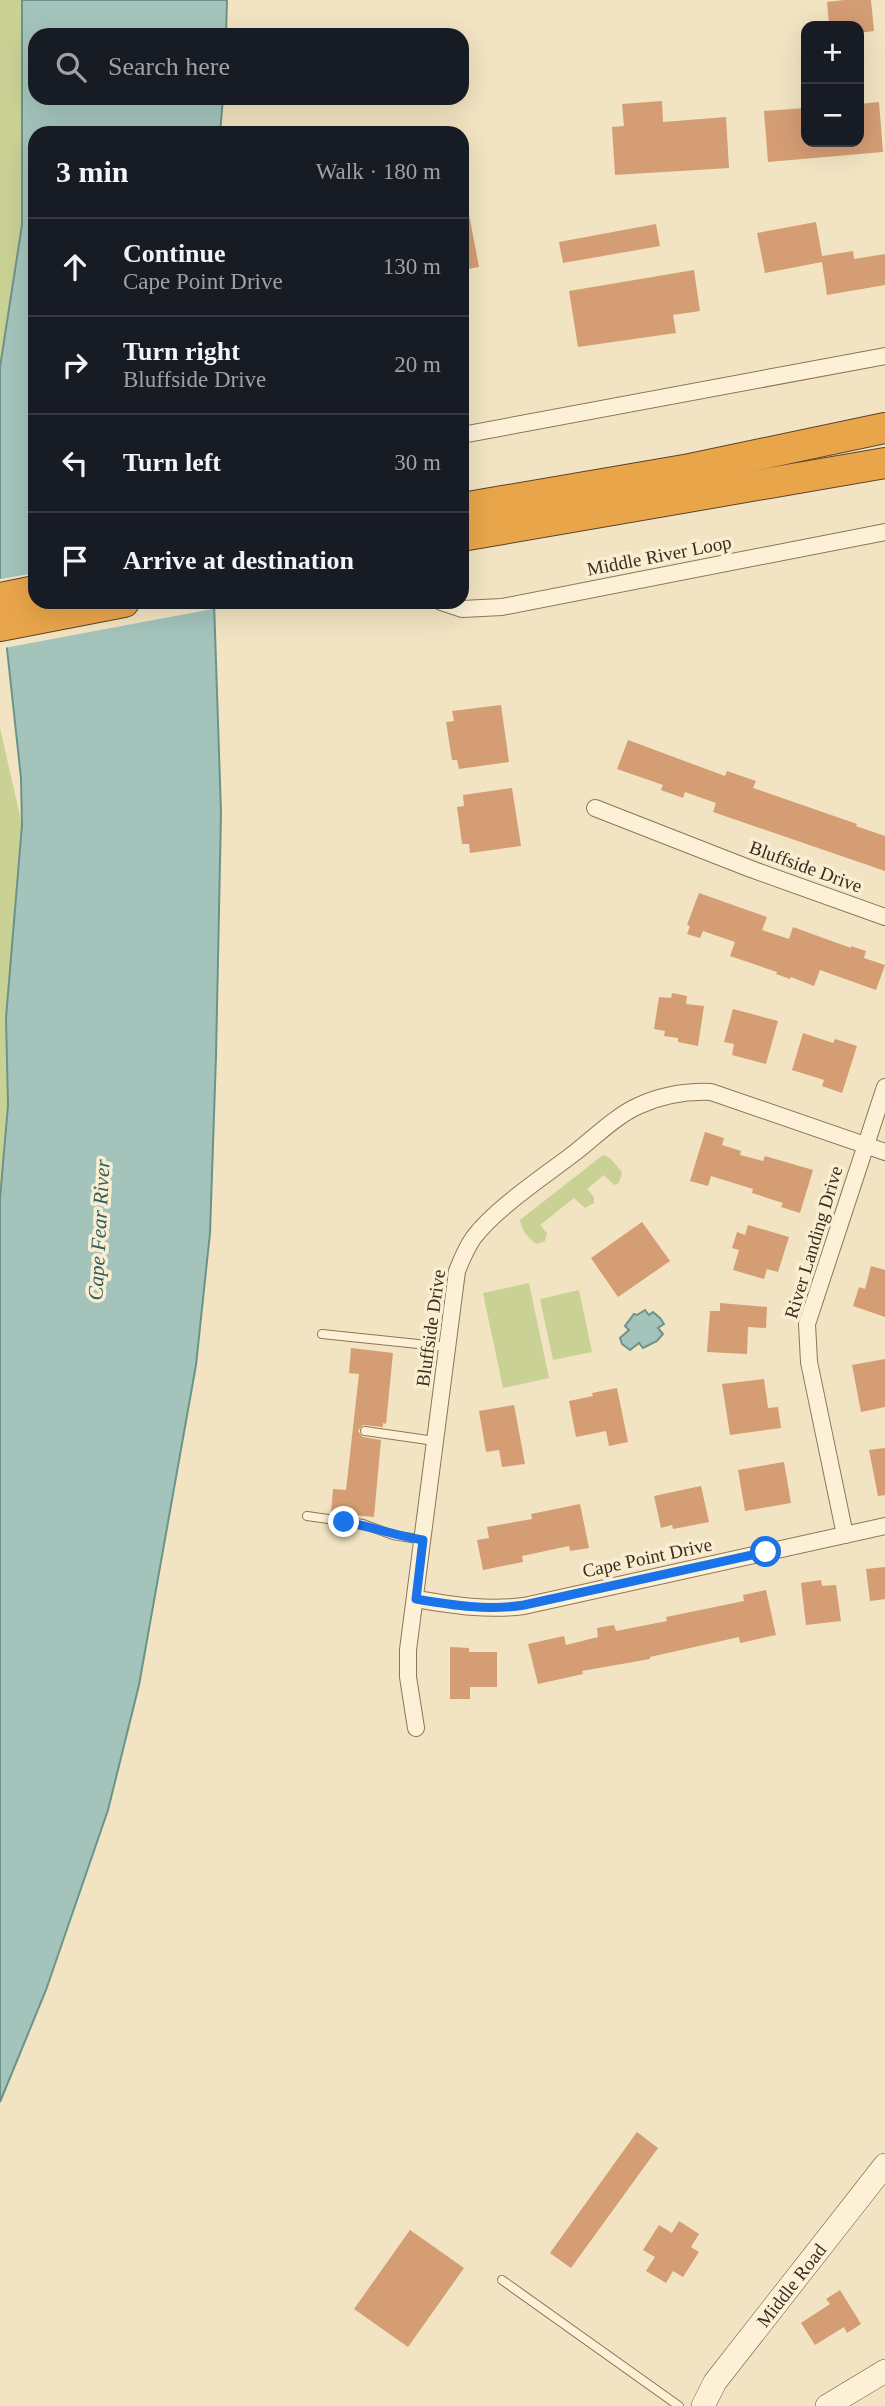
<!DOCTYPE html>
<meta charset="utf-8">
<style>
:root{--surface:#171b24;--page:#20242c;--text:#f1f3f6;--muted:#9ea1a6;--line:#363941}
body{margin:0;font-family:"Times New Roman",serif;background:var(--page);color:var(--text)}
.controls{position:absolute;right:21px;top:21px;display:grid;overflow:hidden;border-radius:14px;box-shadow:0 7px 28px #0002}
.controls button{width:63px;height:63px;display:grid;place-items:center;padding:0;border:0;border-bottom:2px solid var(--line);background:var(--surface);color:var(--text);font:35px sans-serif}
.stop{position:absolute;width:21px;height:21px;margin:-16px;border:5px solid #1a73e8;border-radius:50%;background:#fff}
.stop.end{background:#1a73e8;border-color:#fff;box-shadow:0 2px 7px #0008}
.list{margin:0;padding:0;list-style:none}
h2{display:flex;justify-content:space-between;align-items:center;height:91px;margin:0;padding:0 28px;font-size:30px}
h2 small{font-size:23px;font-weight:400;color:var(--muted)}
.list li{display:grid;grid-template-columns:46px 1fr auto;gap:21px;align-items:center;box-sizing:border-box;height:98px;padding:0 28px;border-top:2px solid var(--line)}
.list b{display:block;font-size:26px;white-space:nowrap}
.list p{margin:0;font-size:23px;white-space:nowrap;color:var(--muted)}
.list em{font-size:23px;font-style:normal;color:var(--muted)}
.icon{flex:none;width:38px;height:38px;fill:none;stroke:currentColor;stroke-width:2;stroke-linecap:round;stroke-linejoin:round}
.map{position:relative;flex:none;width:885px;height:2406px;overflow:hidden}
.search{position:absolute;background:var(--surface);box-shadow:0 7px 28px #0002;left:28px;top:28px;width:441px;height:77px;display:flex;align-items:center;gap:18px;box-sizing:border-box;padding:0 24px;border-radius:21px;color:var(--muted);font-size:26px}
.panel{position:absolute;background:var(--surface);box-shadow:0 7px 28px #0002;left:28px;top:126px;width:441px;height:483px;border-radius:21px}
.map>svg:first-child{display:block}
</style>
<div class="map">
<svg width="885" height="2406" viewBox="0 0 885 2406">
<rect width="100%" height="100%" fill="#f2e4c2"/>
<g fill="#cad194">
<polygon points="0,0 22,0 22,225 0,367"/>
<polygon points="0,728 22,825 0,1342"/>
<path d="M603,1155L610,1158L622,1172L619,1183L614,1185L604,1175L587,1189L594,1197V1203L585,1208L574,1198L540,1225L547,1233L545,1241L537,1244C529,1240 521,1229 520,1220Z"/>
<polygon points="529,1283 549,1378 503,1388 483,1293"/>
<polygon points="579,1290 592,1352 553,1360 540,1299"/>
</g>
<g fill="#a4c4bb" stroke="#6a948a" stroke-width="2">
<polygon points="22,0 227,0 226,35 35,35 35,98 223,98 220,133 35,133 35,602 214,602 221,813 216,1056 210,1233 196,1365 139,1685 108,1810 46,1990 0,2102 0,1199 8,1105 6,1018 22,825 21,778 0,584 0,367 22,225"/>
<polygon points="645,1310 649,1315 653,1312 660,1318 664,1324 658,1328 663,1334 657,1341 643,1348 639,1343 630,1350 622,1344 620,1338 629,1330 625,1326 634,1314 637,1315"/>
</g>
<polygon fill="#f2e4c2" points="35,573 35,602 218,602 218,608 4,648 0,616 0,579"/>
<g fill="#d49d74">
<polygon points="844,0 871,0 874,31 859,33 859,26 829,26 827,2"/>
<polygon points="662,101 663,122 726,117 729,168 615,175 612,127 624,126 622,104"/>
<polygon points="879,102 883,152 768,162 764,111 806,108 806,142 859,142 859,104"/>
<polygon points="462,214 469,214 479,267 462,270"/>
<polygon points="816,222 822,256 853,251 854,259 885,254 885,285 827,295 822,262 765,273 757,233"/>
<polygon points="656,224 660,246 563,263 559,242"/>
<polygon points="694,270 700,311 673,315 676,333 578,347 569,291"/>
<polygon points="501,705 509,762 459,769 457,760 452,760 446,722 454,721 452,711"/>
<polygon points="628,740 725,776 727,771 756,781 753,788 857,824 856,826 885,836 885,871 713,812 716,803 685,792 683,798 661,790 663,785 617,769"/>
<polygon points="512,788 521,846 470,853 469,844 462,844 457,807 464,806 463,795"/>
<polygon points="699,893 767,917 762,930 789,939 793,927 851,948 851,946 866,951 864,958 885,965 876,990 820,970 814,986 791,977 790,979 776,974 777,972 730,956 735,942 703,931 700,938 687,934 690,926 687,925"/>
<polygon points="672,993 687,996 686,1004 704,1006 698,1046 678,1042 678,1038 664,1036 665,1031 654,1029 659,997 671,998"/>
<polygon points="733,1009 778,1021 766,1064 732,1055 734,1044 724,1042"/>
<polygon points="803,1033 833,1043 835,1039 857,1046 842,1093 822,1086 824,1080 792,1070"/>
<polygon points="705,1132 724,1138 722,1145 741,1151 740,1155 763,1161 765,1156 813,1170 800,1213 781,1207 783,1203 752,1193 753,1189 711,1176 708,1186 690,1181"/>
<polygon points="642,1222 670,1261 618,1297 591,1258"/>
<polygon points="748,1225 789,1237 778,1272 767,1269 764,1279 733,1270 739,1250 732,1248 737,1232 745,1235"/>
<polygon points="871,1266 885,1270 885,1317 853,1306 859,1287 865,1289"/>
<polygon points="720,1303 767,1307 766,1328 748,1327 747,1354 707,1352 710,1311 720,1311"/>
<polygon points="351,1348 393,1353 386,1424 383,1423 383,1427 363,1425 358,1431 363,1437 381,1440 374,1517 331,1513 333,1489 346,1490 359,1374 349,1373"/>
<polygon points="885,1359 885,1407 861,1412 852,1365"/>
<polygon points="764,1379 768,1408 778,1407 781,1428 730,1435 722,1384"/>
<polygon points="617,1388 628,1442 609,1446 606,1431 576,1437 569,1401 593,1396 592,1393"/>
<polygon points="514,1405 525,1464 502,1467 499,1450 486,1452 479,1411"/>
<polygon points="885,1448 885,1495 878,1496 869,1450"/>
<polygon points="784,1462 791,1503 745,1511 738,1470"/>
<polygon points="701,1486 709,1522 673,1529 672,1525 661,1528 654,1496"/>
<polygon points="580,1504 589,1548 570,1551 569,1546 522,1556 523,1562 483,1570 477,1540 489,1538 487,1527 532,1519 531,1514"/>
<polygon points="885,1567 885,1599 870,1601 866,1569"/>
<polygon points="821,1580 822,1586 836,1585 841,1621 806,1625 801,1583"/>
<polygon points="766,1590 776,1635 740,1643 739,1637 650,1657 650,1659 582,1671 583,1674 538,1684 528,1644 564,1636 566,1645 598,1637 597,1628 614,1625 616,1631 667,1621 666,1617 744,1601 743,1595"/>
<polygon points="450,1647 469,1648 469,1652 497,1652 497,1687 470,1687 470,1699 450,1699"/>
<polygon points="637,2132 658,2148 571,2268 550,2253"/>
<polygon points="679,2221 699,2234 691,2247 699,2252 683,2277 673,2271 666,2283 646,2271 655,2257 643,2250 659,2225 672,2233"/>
<polygon points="410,2230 464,2268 408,2347 354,2309"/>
<polygon points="840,2290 861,2324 847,2333 844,2327 815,2345 801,2323 830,2304 826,2299"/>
</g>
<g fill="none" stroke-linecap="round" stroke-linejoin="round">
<defs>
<g id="service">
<polyline points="322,1334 447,1347"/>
<polyline points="365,1431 435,1441"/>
<polyline points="307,1516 363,1524 393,1535 423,1540"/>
<polyline points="502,2280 679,2406"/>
</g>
<g id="minor">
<polyline points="462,435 885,356"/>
<polyline points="441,602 462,609 502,607 885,532"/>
<polyline points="595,808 751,869 885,917"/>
<polyline points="845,1535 809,1362 807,1324 885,1087"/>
<path d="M416,1599C452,1605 486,1611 524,1606L885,1526"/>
<path d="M416,1728L408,1677V1650L457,1271C462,1259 466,1248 474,1237C497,1207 546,1175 577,1151C596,1136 616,1116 638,1106C662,1095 685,1091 711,1092L885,1152"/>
</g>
<g id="secondary">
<path id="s1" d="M703,2406L715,2382L885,2165"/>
<polyline points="827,2406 885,2371"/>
</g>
<g id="motorway">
<polyline points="462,508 690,469 885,428"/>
<polyline points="462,536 885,463"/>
<polyline points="0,598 35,591"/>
<polyline points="0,626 124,602"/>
</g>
</defs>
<use href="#service" stroke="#8e7557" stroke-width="10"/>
<use href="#minor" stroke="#8e7557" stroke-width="18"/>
<use href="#secondary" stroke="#70553a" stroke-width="24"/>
<use href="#motorway" stroke="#5b422c" stroke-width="32"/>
<use href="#service" stroke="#fcf1d6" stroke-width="8"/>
<use href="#minor" stroke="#fcf1d6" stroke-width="16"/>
<use href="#secondary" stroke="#fcf1d6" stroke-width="23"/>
<use href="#motorway" stroke="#e9a54a" stroke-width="30"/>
</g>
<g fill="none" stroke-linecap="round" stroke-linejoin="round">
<path stroke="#1a73e8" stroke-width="9" d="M344,1522C371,1526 396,1536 423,1540L416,1599C452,1605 487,1611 524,1605L766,1552"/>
</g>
<g text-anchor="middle" stroke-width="7" stroke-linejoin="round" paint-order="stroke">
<g font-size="19" fill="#3c2c1d" stroke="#f9eed2">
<text transform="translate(659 555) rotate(-11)" y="7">Middle River Loop</text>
<text transform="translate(806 866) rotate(20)" y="7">Bluffside Drive</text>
<text transform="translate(813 1242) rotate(-73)" y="7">River Landing Drive</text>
<text transform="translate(430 1328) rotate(-82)" y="7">Bluffside Drive</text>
<text transform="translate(647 1557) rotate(-12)" y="7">Cape Point Drive</text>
<text dy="7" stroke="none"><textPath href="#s1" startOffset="150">Middle Road</textPath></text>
</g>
<g font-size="21" font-style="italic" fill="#2a5d5b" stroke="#f9eed2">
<text transform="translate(99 1230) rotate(-87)" y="7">Cape Fear River</text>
</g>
</g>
</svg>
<div class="controls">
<button>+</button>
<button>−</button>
</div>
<div class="stop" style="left:766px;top:1552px"></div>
<div class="stop end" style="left:344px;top:1522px"></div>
<div class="search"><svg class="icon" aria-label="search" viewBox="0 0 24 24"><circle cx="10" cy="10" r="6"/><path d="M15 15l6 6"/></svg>Search here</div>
<section class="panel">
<h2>3 min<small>Walk · 180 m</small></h2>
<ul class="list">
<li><svg class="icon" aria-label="ahead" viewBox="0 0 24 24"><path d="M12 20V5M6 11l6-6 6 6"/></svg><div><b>Continue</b><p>Cape Point Drive</p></div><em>130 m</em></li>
<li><svg class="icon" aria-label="right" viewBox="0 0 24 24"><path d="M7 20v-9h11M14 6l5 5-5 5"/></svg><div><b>Turn right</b><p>Bluffside Drive</p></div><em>20 m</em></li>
<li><svg class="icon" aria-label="left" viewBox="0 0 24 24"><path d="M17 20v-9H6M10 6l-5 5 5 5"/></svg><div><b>Turn left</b></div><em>30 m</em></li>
<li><svg class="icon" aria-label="arrive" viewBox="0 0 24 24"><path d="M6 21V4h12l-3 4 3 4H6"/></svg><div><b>Arrive at destination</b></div></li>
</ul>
</section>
</div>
